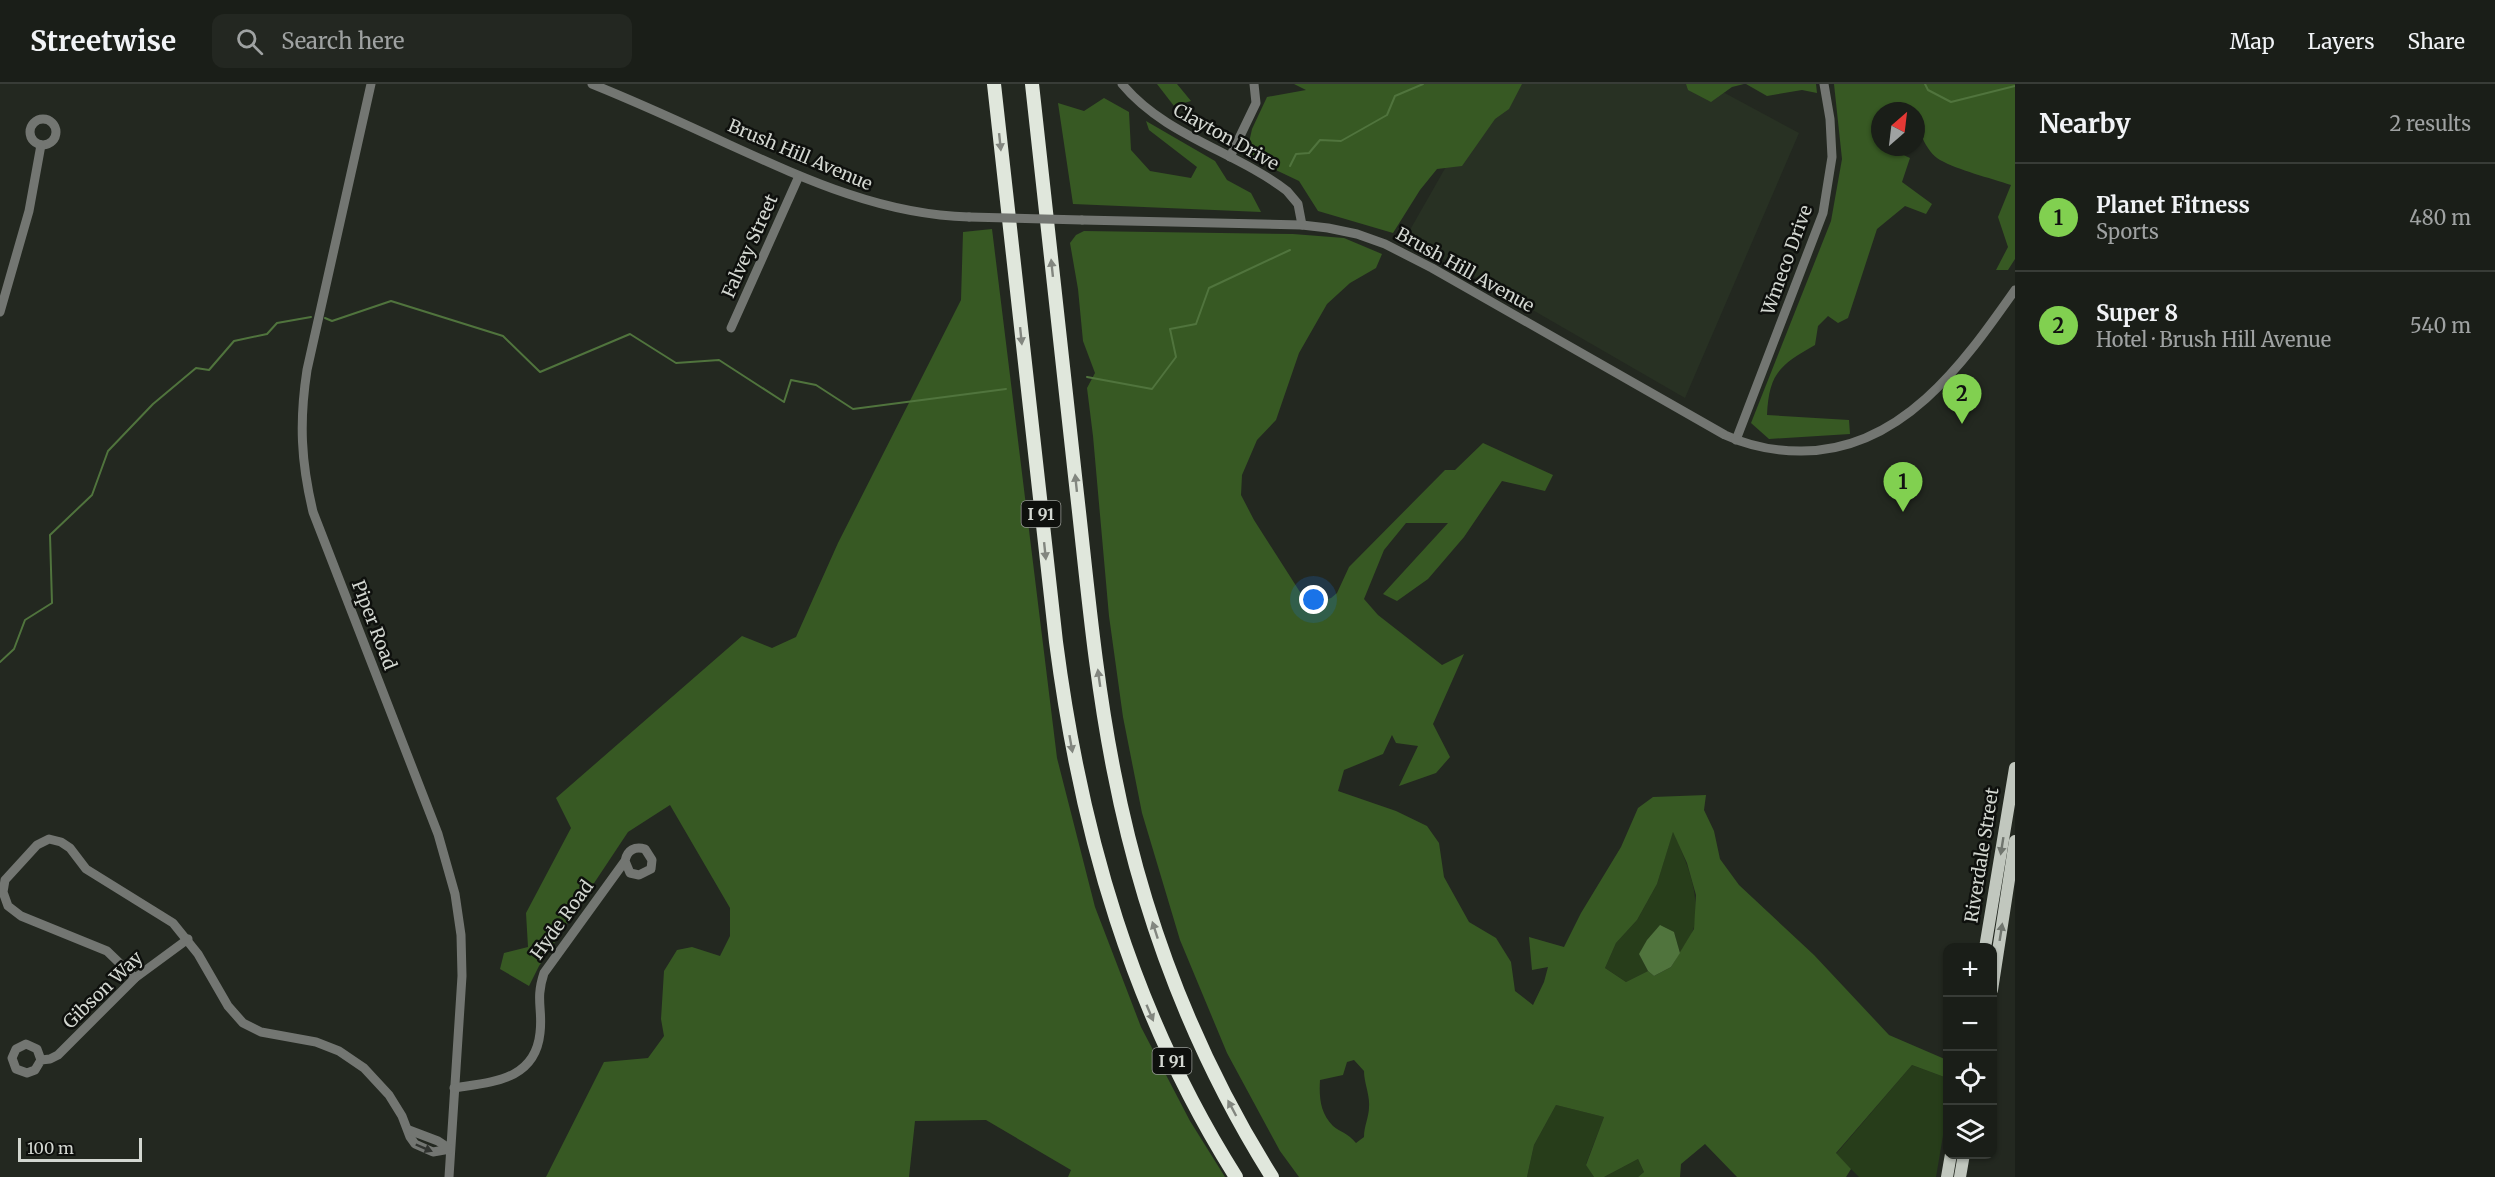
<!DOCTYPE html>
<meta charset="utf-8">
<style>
:root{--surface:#1a1e18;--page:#232721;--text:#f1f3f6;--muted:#9fa2a2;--line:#383c37;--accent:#81d050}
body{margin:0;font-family:Merriweather,serif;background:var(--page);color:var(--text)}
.controls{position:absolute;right:18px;bottom:18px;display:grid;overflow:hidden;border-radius:12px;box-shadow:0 2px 4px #0004}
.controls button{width:54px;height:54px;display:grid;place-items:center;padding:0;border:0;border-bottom:2px solid var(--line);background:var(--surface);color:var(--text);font:30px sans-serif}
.compass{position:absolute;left:1871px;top:18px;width:54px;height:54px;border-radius:50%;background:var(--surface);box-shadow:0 2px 4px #0004;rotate:28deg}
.scale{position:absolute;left:18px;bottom:15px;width:124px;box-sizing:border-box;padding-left:6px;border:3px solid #d3d7d1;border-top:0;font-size:16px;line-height:21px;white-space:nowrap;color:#d3d7d1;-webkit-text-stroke:4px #0e100d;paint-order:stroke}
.you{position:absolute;left:1314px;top:516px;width:21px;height:21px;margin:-15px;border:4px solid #fff;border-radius:50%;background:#1a73e8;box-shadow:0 0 0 9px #1a73e833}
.badge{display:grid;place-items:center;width:39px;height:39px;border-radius:50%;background:var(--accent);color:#111;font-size:20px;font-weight:700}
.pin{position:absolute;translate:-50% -50px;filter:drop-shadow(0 2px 3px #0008)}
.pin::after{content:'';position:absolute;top:32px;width:21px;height:18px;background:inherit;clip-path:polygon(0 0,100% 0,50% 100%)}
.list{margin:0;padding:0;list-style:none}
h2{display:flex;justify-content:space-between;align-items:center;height:78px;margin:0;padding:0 24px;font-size:26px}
h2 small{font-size:20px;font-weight:400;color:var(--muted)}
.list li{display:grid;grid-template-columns:39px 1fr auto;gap:18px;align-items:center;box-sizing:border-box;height:108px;padding:0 24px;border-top:2px solid var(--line)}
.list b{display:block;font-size:22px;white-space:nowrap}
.list p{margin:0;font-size:20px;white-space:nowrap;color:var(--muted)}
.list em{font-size:20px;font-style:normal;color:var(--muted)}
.icon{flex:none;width:33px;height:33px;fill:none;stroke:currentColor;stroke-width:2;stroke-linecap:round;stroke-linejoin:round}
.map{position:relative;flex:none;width:2015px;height:1093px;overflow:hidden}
header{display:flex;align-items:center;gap:36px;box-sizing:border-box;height:84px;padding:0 30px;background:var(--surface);border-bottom:2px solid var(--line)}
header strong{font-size:28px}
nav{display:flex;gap:33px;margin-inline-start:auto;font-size:21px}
.search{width:420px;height:54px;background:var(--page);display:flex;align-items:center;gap:15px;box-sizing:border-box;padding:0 21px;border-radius:12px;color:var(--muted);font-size:22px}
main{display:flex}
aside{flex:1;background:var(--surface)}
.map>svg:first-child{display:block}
</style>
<header>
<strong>Streetwise</strong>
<div class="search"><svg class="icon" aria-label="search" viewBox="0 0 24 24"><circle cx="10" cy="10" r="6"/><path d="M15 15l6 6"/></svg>Search here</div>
<nav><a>Map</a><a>Layers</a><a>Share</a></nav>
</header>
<main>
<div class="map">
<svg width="2015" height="1093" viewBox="0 0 2015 1093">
<rect width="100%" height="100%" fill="#232820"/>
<polygon fill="#283123" points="1493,0 1708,0 1799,49 1685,314 1406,153"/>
<g fill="#273d1a">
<path d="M1673,747C1686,777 1701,809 1694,843C1692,852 1685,861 1680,869L1674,848L1639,870L1648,887L1626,898L1605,884L1616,859L1637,836L1657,800Z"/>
<polygon points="1912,981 1947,994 1947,1028 1936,1093 1859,1093 1836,1070"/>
<polygon points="1556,1021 1604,1033 1586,1080 1594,1093 1527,1093 1534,1061"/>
<polygon points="1638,1075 1644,1088 1638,1093 1604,1093"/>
</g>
<g fill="#375923" fill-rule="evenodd">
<polygon points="1157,0 1177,0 1191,17 1174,22"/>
<polygon points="1294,0 1522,0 1509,25 1495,35 1462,82 1437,85 1420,106 1393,149 1318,127 1299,97 1246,72 1252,45 1267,13 1306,6"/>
<polygon points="1686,0 1744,0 1732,3 1711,18 1688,6"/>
<polygon points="1746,0 1816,0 1817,9 1802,6 1767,12"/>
<path d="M1834,0H2015V175L2008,186H1996L2008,163L1998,133L2011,101C1990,94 1958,86 1940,76C1926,68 1916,43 1916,27H1880V63H1886L1910,74L1902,98L1932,120L1926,130L1905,122L1877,145L1848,234L1838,239L1828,232L1818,242L1815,261C1780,281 1769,289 1767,331L1849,336L1850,350L1769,355L1751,339L1831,137L1842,75Z"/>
<polygon points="1104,14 1129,28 1131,66 1150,87 1191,94 1197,83 1149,46 1146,37 1215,77 1227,96 1251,109 1261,128 1073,120 1058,19 1084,27"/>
<polygon points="992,145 1057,674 1095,823 1141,943 1190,1037 1225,1093 1068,1093 1071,1086 986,1036 915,1037 909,1093 546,1093 604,978 648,974 664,952 661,935 664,887 677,866 692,863 720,872 730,852 730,824 670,721 628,748 539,882 529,902 500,885 504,869 528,863 526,829 571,744 556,714 742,552 772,564 796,553 838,459 961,216 963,148"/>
<path d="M1084,147L1293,150L1344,154L1382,170L1376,184L1350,199L1327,220L1299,269L1276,336L1257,356L1242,391L1241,411L1254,436L1300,508L1324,516L1331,514L1337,509L1349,483L1445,386H1455L1483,359L1553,391L1545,407L1502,397L1464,453L1428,495L1397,517L1383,510L1448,439H1406L1384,466L1364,515L1378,531L1442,581L1464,570L1433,640L1450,673L1436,689L1399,702L1418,662L1396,659L1392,651L1383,670L1344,686L1338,707L1396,727L1427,742L1439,759L1444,793L1469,838L1496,854L1511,878L1515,907L1533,921L1544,898L1548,883L1532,886L1529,853L1564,863L1581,829L1621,763L1638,724L1653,713L1706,711L1704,726L1714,747L1720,775L1739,801L1814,871L1889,951L1947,976V994L1912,981L1836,1069L1851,1085L1846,1093H1737L1705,1060L1681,1080L1680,1093H1638L1644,1088L1638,1075L1604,1093H1594L1586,1081L1604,1033L1556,1021L1534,1061L1527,1093H1299L1280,1067L1227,969L1180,856L1142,729L1123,633L1109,532L1093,352L1087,304L1095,289L1083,257L1078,205L1070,159L1076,151ZM1673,748L1687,779L1696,811L1694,845L1671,883L1654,892L1648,887L1626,898L1605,884L1616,859L1637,836L1657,800ZM1354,976L1364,987C1364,999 1370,1011 1369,1023C1369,1033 1364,1042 1364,1053L1356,1059C1347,1048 1341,1049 1333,1042C1320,1029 1319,1013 1320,996L1343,991L1347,978Z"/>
</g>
<polygon fill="#50743d" points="1660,841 1674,848 1680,869 1671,883 1654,892 1648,887 1639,870 1647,856"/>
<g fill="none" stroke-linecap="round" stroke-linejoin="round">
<g stroke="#50743d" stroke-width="2">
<polyline points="1925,0 1928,6 1951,18 2015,2"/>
<polyline points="1290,82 1296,70 1309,69 1320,56 1341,57 1387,31 1395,12 1423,0"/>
<polyline points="325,234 332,237 391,217 503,252 540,288 630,250 676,279 719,276 784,318 791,296 816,301 853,325 1006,305"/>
<polyline points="1087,293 1152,305 1176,273 1170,245 1196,240 1209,204 1290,166"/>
<polyline points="0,578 14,565 25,536 52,519 50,451 92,411 108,367 153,320 196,284 209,286 234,257 267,250 277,239 311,233"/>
</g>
<g stroke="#737672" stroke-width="9">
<path d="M371,0L307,286C299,338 301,378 313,428L438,750L455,810L461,851L462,892L449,1093"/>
<path d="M592,0C639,19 685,40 730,61C807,96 883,131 969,133"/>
<path d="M1122,0C1165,52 1235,67 1287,107L1298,120L1302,141"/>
<circle cx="43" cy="48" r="13"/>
<polyline points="1230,73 1256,19 1254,0"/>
<path d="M1082,136L1302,141L1328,144L1357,150L1385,160L1432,184L1725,351C1749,362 1774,367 1800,367C1901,368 1963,280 2015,206"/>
<polyline points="0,228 29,127 41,61"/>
<polyline points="731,244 799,92"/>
<polyline points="1736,356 1823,129 1832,73 1830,35 1824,0"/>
<polyline points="135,894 107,867 21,832 8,822 3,808 5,796 37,761 49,755 61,758 70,764 86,785 173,839 198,870 228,922 243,939 261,948 316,958 339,967 364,984 389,1011 402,1032 410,1053 415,1060 433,1068 450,1065"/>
<polyline points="41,976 35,986 27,989 16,985 12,974 16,965 26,960 37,965 41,976 50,975 58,971 135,894 188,855"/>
<path d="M454,1004C491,998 535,997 540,949C543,925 535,916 544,889L625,777C627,766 635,762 645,765L652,776L651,785L639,791L630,789L625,777"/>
<polyline points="409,1046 438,1057 450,1065"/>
</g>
<g stroke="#c1c7be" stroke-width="12">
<polyline points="1985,864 2015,684"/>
<polyline points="1992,906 2015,757"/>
<polyline points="1947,1093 1951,1070"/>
<polyline points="1960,1093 1964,1070"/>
</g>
<g stroke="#e0e7dc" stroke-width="14">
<path d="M994,0L1056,558C1081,750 1132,928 1236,1093"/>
<path d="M1032,0C1047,134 1061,267 1076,401C1087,497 1095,593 1114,688C1142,832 1194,969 1272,1093"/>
</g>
<polyline stroke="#737672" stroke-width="9" points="969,133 1082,136"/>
</g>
<defs><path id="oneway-solid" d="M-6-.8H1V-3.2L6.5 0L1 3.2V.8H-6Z" transform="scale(1.5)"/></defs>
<g fill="#82867f">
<use href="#oneway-solid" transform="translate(1000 58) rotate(84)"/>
<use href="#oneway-solid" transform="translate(1052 184) rotate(-96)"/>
<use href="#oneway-solid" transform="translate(1021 252) rotate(84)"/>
<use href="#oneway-solid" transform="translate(1076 399) rotate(-96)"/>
<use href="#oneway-solid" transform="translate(1045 467) rotate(84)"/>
<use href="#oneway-solid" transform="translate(1099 594) rotate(-98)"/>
<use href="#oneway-solid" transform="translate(1071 660) rotate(80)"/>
<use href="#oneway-solid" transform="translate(1155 846) rotate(-108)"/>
<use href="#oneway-solid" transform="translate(1150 929) rotate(67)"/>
<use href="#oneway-solid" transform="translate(1232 1024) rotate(-118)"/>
</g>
<g fill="#70756e">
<use href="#oneway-solid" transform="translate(2002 762) rotate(99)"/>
<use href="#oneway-solid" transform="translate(2001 848) rotate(-81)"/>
</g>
<use fill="#313430" href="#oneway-solid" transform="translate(424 1064) rotate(23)"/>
<g text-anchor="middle" stroke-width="5" stroke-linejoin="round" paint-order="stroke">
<g fill="#0e100d" stroke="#989b96" stroke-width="1.5">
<rect x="1021.5" y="417" width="39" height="26" rx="4.5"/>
<rect x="1152.5" y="964" width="39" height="26" rx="4.5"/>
</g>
<g font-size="16" font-weight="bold" fill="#d3d7d1">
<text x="1041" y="436">I 91</text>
<text x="1172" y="983">I 91</text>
</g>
<g font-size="18" fill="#d3d7d1" stroke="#0e100d">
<text transform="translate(1226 53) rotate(29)" y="6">Clayton Drive</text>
<text transform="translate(800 71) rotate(23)" y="6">Brush Hill Avenue</text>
<text transform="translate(750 162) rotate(-66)" y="6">Falvey Street</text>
<text transform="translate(1787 176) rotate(-70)" y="6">Wmeco Drive</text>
<text transform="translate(1465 186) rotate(29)" y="6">Brush Hill Avenue</text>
<text transform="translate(374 541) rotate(69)" y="6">Piper Road</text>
<text transform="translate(1982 771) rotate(-81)" y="6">Riverdale Street</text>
<text transform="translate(562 836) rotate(-54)" y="6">Hyde Road</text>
<text transform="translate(103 906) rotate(-44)" y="6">Gibson Way</text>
</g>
</g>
</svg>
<div class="controls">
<button>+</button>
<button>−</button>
<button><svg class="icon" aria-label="locate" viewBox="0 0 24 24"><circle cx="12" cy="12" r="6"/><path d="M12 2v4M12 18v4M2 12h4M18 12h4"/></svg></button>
<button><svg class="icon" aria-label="layers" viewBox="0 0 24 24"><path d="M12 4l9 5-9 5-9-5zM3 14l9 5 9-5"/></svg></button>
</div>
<svg class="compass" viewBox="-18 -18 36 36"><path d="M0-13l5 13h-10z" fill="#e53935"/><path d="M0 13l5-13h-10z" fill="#9fa2a2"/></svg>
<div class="scale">100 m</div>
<div class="you"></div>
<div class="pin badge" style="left:1903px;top:428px">1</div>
<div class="pin badge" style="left:1962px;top:340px">2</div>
</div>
<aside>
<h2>Nearby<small>2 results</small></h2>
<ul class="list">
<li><span class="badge">1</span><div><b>Planet Fitness</b><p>Sports</p></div><em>480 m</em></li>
<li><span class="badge">2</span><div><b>Super 8</b><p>Hotel · Brush Hill Avenue</p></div><em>540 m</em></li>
</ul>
</aside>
</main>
